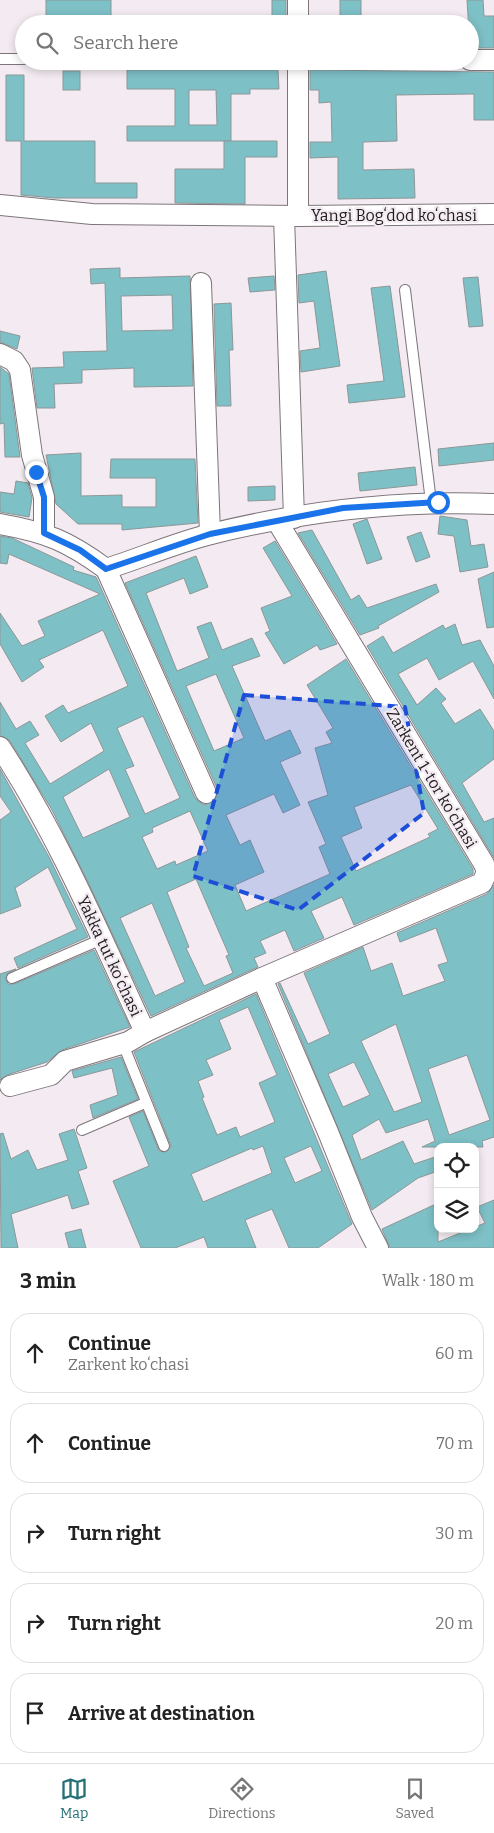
<!DOCTYPE html>
<meta charset="utf-8">
<style>
:root{--surface:#fff;--page:#f6f6f6;--text:#222;--muted:#767676;--line:#e0e0e0;--accent:#256f75}
body{margin:0;font-family:Bitter,serif;background:var(--page);color:var(--text)}
.controls{position:absolute;right:15px;bottom:15px;display:grid;overflow:hidden;border-radius:10px;box-shadow:0 2px 8px #0003}
.controls button{width:45px;height:45px;display:grid;place-items:center;padding:0;border:0;border-bottom:1px solid var(--line);background:var(--surface);color:var(--text);font:25px sans-serif}
.stop{position:absolute;width:15px;height:15px;margin:-11px;border:4px solid #1a73e8;border-radius:50%;background:#fff}
.stop.end{background:#1a73e8;border-color:#fff;box-shadow:0 1px 5px #0008}
.list{margin:0;padding:0;list-style:none}
h2{display:flex;justify-content:space-between;align-items:center;height:65px;margin:0;padding:0 20px;font-size:21px}
h2 small{font-size:16px;font-weight:400;color:var(--muted)}
.list li{display:grid;grid-template-columns:32px 1fr auto;gap:15px;align-items:center;box-sizing:border-box;height:80px;margin:0 10px 10px;padding:0 10px;border:1px solid var(--line);border-radius:20px}
.list b{display:block;font-size:19px;white-space:nowrap}
.list p{margin:0;font-size:16px;white-space:nowrap;color:var(--muted)}
.list em{font-size:16px;font-style:normal;color:var(--muted)}
.icon{flex:none;width:28px;height:28px;fill:none;stroke:currentColor;stroke-width:2;stroke-linecap:round;stroke-linejoin:round}
.map{position:relative;flex:none;width:494px;height:1248px;overflow:hidden}
.search{position:absolute;background:var(--surface);box-shadow:0 2px 8px #0003;left:15px;right:15px;top:15px;height:55px;display:flex;align-items:center;gap:12px;box-sizing:border-box;padding:0 18px;border-radius:28px;color:var(--muted);font-size:19px}
.sheet{height:515px;background:var(--surface)}
nav{display:flex;justify-content:space-around;align-items:center;box-sizing:border-box;height:70px;border-top:1px solid var(--line);background:var(--surface);font-size:14px;color:var(--muted)}
nav a{display:grid;justify-items:center;gap:2px}
nav .on{color:var(--accent)}
.map>svg:first-child{display:block}
</style>
<div class="map">
<svg width="494" height="1248" viewBox="0 0 494 1248">
<rect width="100%" height="100%" fill="#f3ebf1"/>
<g fill="#7dc0c6" stroke="#8d9798" fill-rule="evenodd">
<rect x="46" y="0" width="65" height="24"/>
<rect x="272" y="0" width="14" height="24"/>
<rect x="340" y="0" width="21" height="24"/>
<polygon points="467,0 483,0 484,16 494,16 494,48 470,48"/>
<path d="M127,70H278L279,89H250V94H231V141H127V126H175V89H127ZM189,90H216L217,125H189Z"/>
<polygon points="310,70 494,72 494,120 474,120 474,94 396,95 397,141 363,142 363,170 414,169 415,198 338,199 338,157 310,158 310,142 332,142 331,102 319,103 319,90 310,90"/>
<rect x="63" y="71" width="17" height="19"/>
<polygon points="6,75 24,75 24,141 95,141 95,183 137,183 137,198 54,198 21,195 21,141 6,141"/>
<polygon points="224,141 277,141 277,157 245,157 245,204 175,203 175,169 224,169"/>
<path d="M120,268V278L190,276L193,386L134,387V368L82,370V383L54,384L55,408H37L32,368L64,367L63,352L107,351L105,283L91,284L90,269ZM172,295L173,330L122,331L121,296Z"/>
<polygon points="326,271 340,366 301,372 300,351 320,348 314,301 299,303 298,275"/>
<polygon points="274,276 275,290 250,292 248,278"/>
<polygon points="478,277 483,326 469,327 463,278"/>
<polygon points="390,286 405,397 349,403 347,385 384,381 371,288"/>
<polygon points="231,303 233,350 229,350 231,406 217,406 214,304"/>
<polygon points="0,331 20,336 17,349 0,342"/>
<polygon points="0,367 9,374 20,457 5,457 4,423 0,424"/>
<polygon points="494,443 494,460 439,466 438,449"/>
<polygon points="81,453 81,496 122,495 122,507 156,507 156,478 110,478 111,459 195,459 198,523 122,530 122,524 78,524 56,504 46,455"/>
<polygon points="415,467 417,485 360,491 358,473"/>
<polygon points="16,481 28,483 32,498 29,517 0,512 0,492 14,494"/>
<polygon points="275,486 275,500 248,501 248,487"/>
<polygon points="440,516 467,520 471,546 484,544 488,567 460,572 454,536 438,534"/>
<polygon points="367,519 382,559 367,564 353,524"/>
<polygon points="312,530 351,600 359,595 367,608 436,584 439,592 378,626 379,628 360,635 298,533"/>
<polygon points="421,532 430,557 416,562 407,537"/>
<path d="M0,536L12,538L74,567L73,570L96,577L195,798L204,805L215,800L217,788L125,583L196,556L208,587L190,594L184,578L146,593L177,671L209,658L197,627L211,622L222,650L252,638L260,656L232,666L265,741L290,730L301,753L280,762L300,805L283,813L274,794L226,815L240,845L250,840L264,872L235,885L246,911L330,874L319,847L326,844L308,802L328,795L315,748L332,743L326,732L333,728L307,685L346,659L473,869V874L354,925L342,897L311,911L324,938L294,951L285,930L260,941L266,953L254,958L258,967L151,1016L88,882L52,810L10,741L0,735V702L16,729L30,721L39,735L25,743L50,784L104,751L91,723L61,742L45,716L63,705L68,713L128,686L103,630L39,660L44,667L22,682L0,644V613L22,646L45,636L38,621L100,594L9,554L7,564L0,563ZM216,674L244,738L214,751L186,686ZM143,716L180,798L145,814L125,769L134,766L117,728ZM109,769L130,817L83,838L63,797ZM411,785L438,829L428,834L430,837L356,871L341,837L362,828L354,807ZM190,811L208,851L176,865L175,861L157,869L142,837L153,832L152,828ZM196,879L229,955L226,956L233,973L204,986L186,948L189,947L167,892ZM152,903L185,982L155,996L120,918Z"/>
<polygon points="275,541 337,644 320,650 317,645 284,664 265,633 270,631 261,608 292,596 263,548"/>
<polygon points="494,572 494,627 487,628 478,579"/>
<polygon points="455,624 462,645 480,640 494,666 494,699 473,661 439,680 427,658 398,674 417,705 436,688 446,699 441,703 455,724 480,709 494,731 494,759 462,783 484,822 494,818 494,858 367,646 383,636 393,653 443,625 445,629"/>
<polygon points="0,769 49,857 88,937 18,968 14,958 77,929 48,867 15,888 21,906 0,914 0,820 11,812 0,796"/>
<path d="M494,885V1137L482,1141L483,1147H422L435,1141L428,1119L386,1133L379,1119L352,1135L361,1160L403,1141L414,1164L438,1156V1171L418,1178L372,1210L278,984L280,983L308,1044L330,1034L304,973L363,947L371,971L392,963L403,996L445,981L438,965L448,962L436,928L400,942L397,933L487,894ZM396,1024L422,1102L394,1112L361,1041ZM467,1055L490,1120L449,1135L428,1069ZM354,1062L370,1095L343,1107L328,1074Z"/>
<polygon points="94,950 130,1027 62,1050 47,1062 7,1075 0,1080 0,974 16,969 7,974 5,978 8,984 14,984"/>
<path d="M256,994L352,1224L318,1248H289L272,1209L245,1220L256,1248H208L204,1237L175,1248H141L113,1181L149,1166L129,1117L143,1111L159,1151L166,1152L171,1146L134,1052ZM248,1007L277,1075L259,1083L275,1122L240,1137L236,1127L217,1135L202,1098L204,1097L198,1081L213,1075L206,1060L231,1049L219,1020ZM263,1146L272,1173L203,1202L191,1174L252,1148L253,1150ZM311,1146L322,1171L295,1183L284,1158Z"/>
<polygon points="121,1057 138,1099 93,1118 90,1105 118,1095 112,1068 74,1078 72,1071"/>
<polygon points="74,1129 87,1168 78,1171 89,1204 72,1209 68,1195 11,1214 18,1248 1,1248 0,1134 3,1133 11,1159 28,1150 37,1170 68,1160 59,1134"/>
<polygon points="494,1200 494,1248 390,1248 382,1229 438,1203 438,1242 470,1229 475,1229 475,1227 485,1223 477,1207"/>
<polygon points="81,1229 86,1248 69,1248 65,1233"/>
</g>
<g fill="none" stroke-linecap="round" stroke-linejoin="round">
<defs>
<g id="service">
<polyline points="0,59 24,59"/>
<polyline points="405,290 431,502"/>
<polyline points="12,978 102,939"/>
<polyline points="123,1044 164,1146"/>
<polyline points="82,1130 145,1103"/>
</g>
<g id="minor">
<polyline points="298,24 298,0"/>
<polyline points="470,60 494,60"/>
<polyline points="298,61 298,216 494,214"/>
<polyline points="0,205 92,214 298,216"/>
<polyline points="284,216 294,518"/>
<polyline points="201,283 210,534"/>
<polyline points="0,354 14,361 20,370 32,455 44,497 44,533"/>
<path d="M0,524C46,532 68,541 106,569C141,558 175,543 211,534C304,511 398,500 494,504"/>
<polyline points="106,569 206,793"/>
<path d="M0,747C59,837 100,935 145,1032L262,978L482,883L487,872L484,864L277,521"/>
<polyline points="262,978 328,1132 362,1217 378,1248"/>
<polyline points="10,1086 51,1075 65,1061 128,1042 145,1032"/>
</g>
</defs>
<use href="#service" stroke="#7c757a" stroke-width="12"/>
<use href="#minor" stroke="#7c757a" stroke-width="22"/>
<use href="#service" stroke="#fff" stroke-width="10"/>
<use href="#minor" stroke="#fff" stroke-width="20"/>
</g>
<g fill="none" stroke-linecap="round" stroke-linejoin="round">
<polyline stroke="#1a73e8" stroke-width="6" points="36,472 44,497 44,533 80,550 106,569 210,534 343,508 438,502"/>
</g>
<path fill="#1d4ed8" fill-opacity="0.2" stroke="#1d4ed8" stroke-width="4" stroke-dasharray="10 6" stroke-linejoin="round" d="M244,695L405,707L424,813L298,910L193,876Z"/>
<g text-anchor="middle" stroke-width="4.5" stroke-linejoin="round" paint-order="stroke">
<g font-size="16" fill="#1f1c1e" stroke="#f3ebf1">
<text x="394" y="221">Yangi Bogʻdod koʻchasi</text>
<text transform="translate(432 778) rotate(59)" y="6">Zarkent 1-tor koʻchasi</text>
<text transform="translate(110 956) rotate(65)" y="6">Yakka tut koʻchasi</text>
</g>
</g>
</svg>
<div class="controls">
<button><svg class="icon" aria-label="locate" viewBox="0 0 24 24"><circle cx="12" cy="12" r="6"/><path d="M12 2v4M12 18v4M2 12h4M18 12h4"/></svg></button>
<button><svg class="icon" aria-label="layers" viewBox="0 0 24 24"><path d="M12 4l9 5-9 5-9-5zM3 14l9 5 9-5"/></svg></button>
</div>
<div class="stop" style="left:438px;top:502px"></div>
<div class="stop end" style="left:36px;top:472px"></div>
<div class="search"><svg class="icon" aria-label="search" viewBox="0 0 24 24"><circle cx="10" cy="10" r="6"/><path d="M15 15l6 6"/></svg>Search here</div>
</div>
<section class="sheet">
<h2>3 min<small>Walk · 180 m</small></h2>
<ul class="list">
<li><svg class="icon" aria-label="ahead" viewBox="0 0 24 24"><path d="M12 20V5M6 11l6-6 6 6"/></svg><div><b>Continue</b><p>Zarkent koʻchasi</p></div><em>60 m</em></li>
<li><svg class="icon" aria-label="ahead" viewBox="0 0 24 24"><path d="M12 20V5M6 11l6-6 6 6"/></svg><div><b>Continue</b></div><em>70 m</em></li>
<li><svg class="icon" aria-label="right" viewBox="0 0 24 24"><path d="M7 20v-9h11M14 6l5 5-5 5"/></svg><div><b>Turn right</b></div><em>30 m</em></li>
<li><svg class="icon" aria-label="right" viewBox="0 0 24 24"><path d="M7 20v-9h11M14 6l5 5-5 5"/></svg><div><b>Turn right</b></div><em>20 m</em></li>
<li><svg class="icon" aria-label="arrive" viewBox="0 0 24 24"><path d="M6 21V4h12l-3 4 3 4H6"/></svg><div><b>Arrive at destination</b></div></li>
</ul>
</section>
<nav>
<a class="on"><svg class="icon" aria-label="map" viewBox="0 0 24 24"><path d="M3 6l6-2 6 2 6-2v14l-6 2-6-2-6 2zM9 4v14M15 6v14"/></svg>Map</a>
<a><svg class="icon" aria-label="directions" viewBox="0 0 24 24"><path d="M12 3l9 9-9 9-9-9zM9 14v-3h6M13 9l2 2-2 2"/></svg>Directions</a>
<a><svg class="icon" aria-label="saved" viewBox="0 0 24 24"><path d="M7 4h10v16l-5-4-5 4z"/></svg>Saved</a>
</nav>
